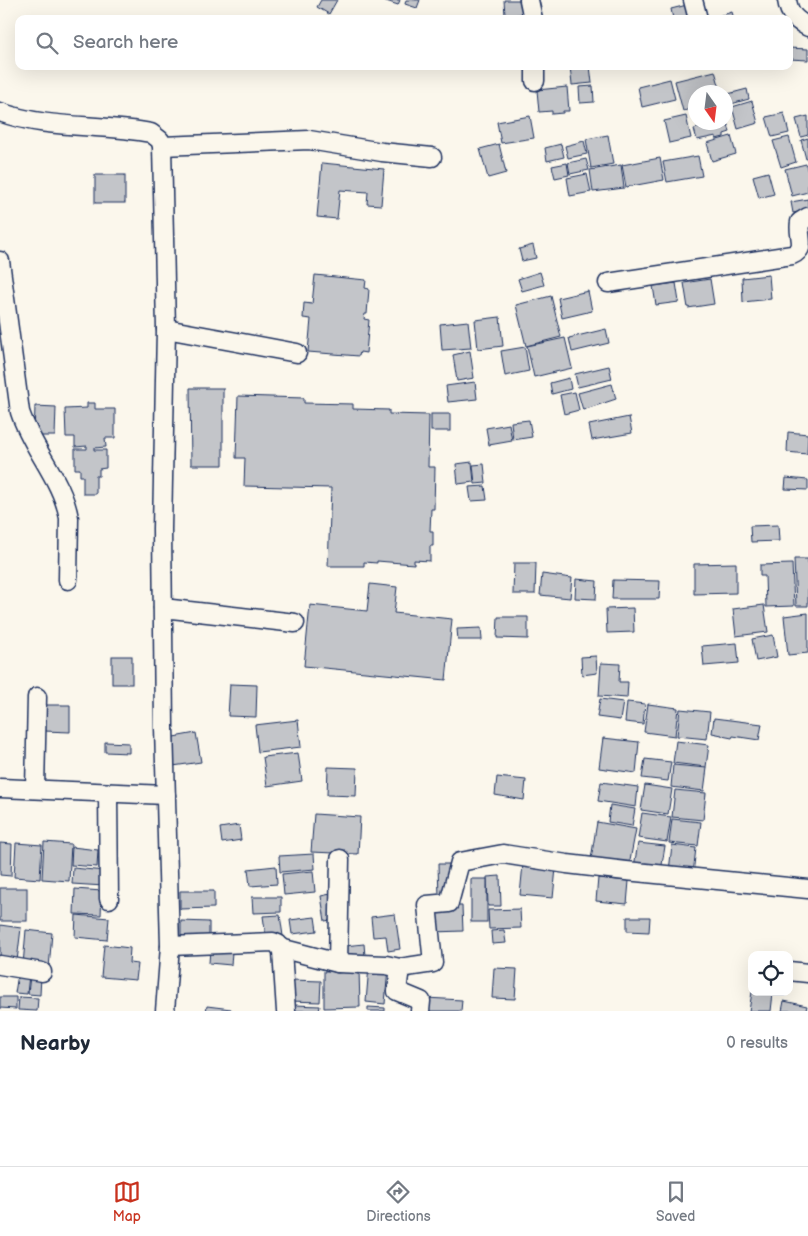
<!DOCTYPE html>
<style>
:root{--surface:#fff;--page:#f2f2f3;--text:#1f2937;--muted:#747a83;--line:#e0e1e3;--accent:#c8321e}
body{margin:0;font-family:"Balsamiq Sans",sans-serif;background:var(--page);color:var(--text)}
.controls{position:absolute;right:15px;bottom:15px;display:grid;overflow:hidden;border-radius:10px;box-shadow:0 5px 20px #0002}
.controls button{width:45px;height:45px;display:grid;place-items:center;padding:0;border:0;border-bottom:1px solid var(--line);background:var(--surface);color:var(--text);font:25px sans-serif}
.compass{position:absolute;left:688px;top:85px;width:45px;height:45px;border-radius:50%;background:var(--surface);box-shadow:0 5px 20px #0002;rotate:166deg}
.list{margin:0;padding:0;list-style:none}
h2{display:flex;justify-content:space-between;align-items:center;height:65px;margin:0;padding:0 20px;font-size:21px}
h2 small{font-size:16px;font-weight:400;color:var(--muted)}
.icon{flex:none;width:28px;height:28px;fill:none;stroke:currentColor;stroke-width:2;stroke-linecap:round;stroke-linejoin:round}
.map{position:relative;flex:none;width:808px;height:1011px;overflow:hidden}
.search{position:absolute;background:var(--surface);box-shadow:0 5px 20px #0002;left:15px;right:15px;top:15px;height:55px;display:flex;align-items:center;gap:12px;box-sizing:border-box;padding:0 18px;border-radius:10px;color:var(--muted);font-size:19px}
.sheet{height:155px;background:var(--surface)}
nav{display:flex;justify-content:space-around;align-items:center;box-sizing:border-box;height:70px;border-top:1px solid var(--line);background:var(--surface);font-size:14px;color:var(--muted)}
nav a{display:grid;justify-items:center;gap:2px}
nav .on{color:var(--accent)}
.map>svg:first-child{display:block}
</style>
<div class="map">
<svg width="808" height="1011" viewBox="0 0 808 1011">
<rect width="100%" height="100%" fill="#fbf7ec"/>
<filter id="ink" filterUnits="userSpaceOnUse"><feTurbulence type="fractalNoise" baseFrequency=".02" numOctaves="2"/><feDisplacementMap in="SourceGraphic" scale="10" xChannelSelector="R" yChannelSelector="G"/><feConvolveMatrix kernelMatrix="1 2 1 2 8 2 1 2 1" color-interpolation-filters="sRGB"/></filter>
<g filter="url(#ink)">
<g fill="#c3c5c9" stroke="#1b2f5e">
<polygon points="321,0 337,0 329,14 317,7"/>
<polygon points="383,0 400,0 398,5"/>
<polygon points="406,0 420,0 417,8 405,4"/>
<polygon points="504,0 525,0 526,14 505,15"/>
<polygon points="687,5 690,19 673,19 671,9"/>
<polygon points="732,12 734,19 708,19"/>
<polygon points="789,48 808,49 808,60 789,59"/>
<polygon points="570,66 590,66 592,83 572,85"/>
<polygon points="715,71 721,92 696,92 696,108 683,111 675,81"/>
<polygon points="670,79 675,99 642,107 638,87"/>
<polygon points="593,86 594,102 580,103 579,87"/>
<polygon points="567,87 569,111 563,111 563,113 552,114 552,111 539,112 537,90"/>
<polygon points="747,89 749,99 731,104 728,94"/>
<polygon points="752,101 758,123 738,129 732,107"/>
<polygon points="784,113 789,133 772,137 766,117"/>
<polygon points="530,116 534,138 501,143 497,122"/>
<polygon points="686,116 691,138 669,143 664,121"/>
<polygon points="808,116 808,135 801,137 796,119"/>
<polygon points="726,121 727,121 730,132 724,134 724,137 716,139 716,136 697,140 694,129 726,122"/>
<polygon points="608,135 613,164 591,168 586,139"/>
<polygon points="731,136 736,154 712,161 707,143"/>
<polygon points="789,137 796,162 781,167 773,141"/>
<polygon points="808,138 808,158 806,159 801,140"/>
<polygon points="584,141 587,154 568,158 565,146"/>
<polygon points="499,144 506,173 488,178 480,149"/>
<polygon points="561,144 564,157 547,161 545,148"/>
<polygon points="698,156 702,176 667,182 663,162"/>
<polygon points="660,158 664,180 626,187 622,165"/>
<polygon points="586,159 589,170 570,174 568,163"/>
<polygon points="322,163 384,169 381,205 367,204 368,192 340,190 337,219 317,217"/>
<polygon points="567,163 569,175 555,178 552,166"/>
<polygon points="806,164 808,173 808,192 792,196 785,169"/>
<polygon points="621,165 624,188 593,192 590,170"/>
<polygon points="768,172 774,194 759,198 753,176"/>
<polygon points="587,174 591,192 570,196 567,178"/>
<rect x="95" y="175" width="30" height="28"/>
<polygon points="808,199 808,210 793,213 791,202"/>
<polygon points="533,245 536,258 522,261 519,249"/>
<polygon points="540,272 544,285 522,291 518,279"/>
<polygon points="315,275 366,280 365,288 369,289 367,314 365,314 364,319 369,320 366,353 360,352 359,356 308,352 311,319 303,318 304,303 312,304"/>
<polygon points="769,275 771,299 743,302 742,278"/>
<polygon points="710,279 714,304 688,308 684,283"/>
<polygon points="676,283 679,302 656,305 653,286"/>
<polygon points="588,291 592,311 562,318 558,298"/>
<polygon points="551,296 561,337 526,346 516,305"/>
<polygon points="500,317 503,346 478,349 475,320"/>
<polygon points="468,321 471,348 442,350 440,324"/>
<polygon points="606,329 609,343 572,352 569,338"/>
<polygon points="565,338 572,368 534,377 527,346"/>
<polygon points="525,347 529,371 505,376 501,351"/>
<polygon points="470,351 474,378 457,381 453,355"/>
<polygon points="609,366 612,379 578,387 575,374"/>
<polygon points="569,378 571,389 552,394 550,383"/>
<polygon points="475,382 477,399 448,402 446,386"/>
<polygon points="612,384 616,399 583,410 578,393"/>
<polygon points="190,388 223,388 223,465 191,465"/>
<polygon points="575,392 579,410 564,414 560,395"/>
<polygon points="238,396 304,398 304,403 353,404 353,409 389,410 389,414 429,415 428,467 435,467 434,509 431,509 430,531 433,531 433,546 430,546 430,561 414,560 414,564 377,561 377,563 364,562 364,566 328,566 331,488 244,486 245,458 236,458"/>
<polygon points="87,403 95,403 95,409 115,409 115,438 105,438 106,447 94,448 94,450 106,450 106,468 99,469 99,476 96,476 96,494 83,494 83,476 80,476 80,469 75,469 75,449 87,449 87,446 75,447 75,437 66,437 65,409 87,408"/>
<polygon points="35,406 56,407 55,436 34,436"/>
<rect x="431" y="414" width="19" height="17"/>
<polygon points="629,417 632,433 592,440 589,425"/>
<polygon points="529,420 532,437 513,440 511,422"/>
<polygon points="509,424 512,441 489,445 486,428"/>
<polygon points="788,432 808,434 807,454 787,452"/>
<polygon points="472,462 474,482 458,484 456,464"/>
<polygon points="484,464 486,483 475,484 473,465"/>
<polygon points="786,478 808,480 808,490 785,489"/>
<polygon points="485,486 487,500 471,501 469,487"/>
<polygon points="778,525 779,541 751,542 750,526"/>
<polygon points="794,559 808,559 808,606 796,606"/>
<polygon points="514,563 536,563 535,594 513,594"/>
<polygon points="736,563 736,593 694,594 694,564"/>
<polygon points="792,564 794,606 766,607 765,576 760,576 760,565"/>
<polygon points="542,574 572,578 570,598 540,595"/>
<polygon points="576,579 597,581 596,599 575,598"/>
<polygon points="613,580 660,581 659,599 612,599"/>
<polygon points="370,584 397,587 394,613 452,619 446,680 304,666 310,605 367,611"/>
<polygon points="764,605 768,632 736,636 733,609"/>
<polygon points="633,608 634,632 607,633 606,609"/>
<polygon points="808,613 808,653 788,655 784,616"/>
<polygon points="498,617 528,617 528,639 497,638"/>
<polygon points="481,628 482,640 458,640 457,629"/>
<polygon points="773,635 777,657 756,661 752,639"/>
<polygon points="737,643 739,663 704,666 702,646"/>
<rect x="112" y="656" width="20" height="28"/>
<polygon points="596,656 597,673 582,675 581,657"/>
<polygon points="601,663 620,664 619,682 628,682 627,698 599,696"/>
<polygon points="230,684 257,685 256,717 228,716"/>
<polygon points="600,699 623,702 620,720 597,717"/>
<polygon points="627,702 645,704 643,724 625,722"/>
<polygon points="648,704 678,708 675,736 644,732"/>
<polygon points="44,705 70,705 70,732 44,731"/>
<polygon points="680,709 710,712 707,739 677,736"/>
<polygon points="714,718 762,724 759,740 733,736 732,738 722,736 722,735 712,733"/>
<polygon points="298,720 301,747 258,752 255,725"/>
<polygon points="196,733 201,762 173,766 168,738"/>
<polygon points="603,738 639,742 636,773 599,768"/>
<polygon points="676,741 709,745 706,767 673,763"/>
<polygon points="105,742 129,743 129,753 105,752"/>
<polygon points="298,753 302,781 267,786 263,757"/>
<polygon points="645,759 671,762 668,781 642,778"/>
<polygon points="673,765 707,768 704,791 671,787"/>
<polygon points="328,767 357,768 356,796 327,795"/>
<polygon points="497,777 526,780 524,800 495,795"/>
<polygon points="601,782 638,787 636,807 598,801"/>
<polygon points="645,785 672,789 668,814 641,810"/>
<polygon points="675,790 706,793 703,820 672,817"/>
<polygon points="610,805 635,809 632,826 608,822"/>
<polygon points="642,813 671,817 667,842 638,838"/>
<polygon points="314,814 360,817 358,854 311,852"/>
<polygon points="672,819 701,822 698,846 669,843"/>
<polygon points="597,822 636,829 629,866 591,859"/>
<polygon points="239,825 241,840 222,843 220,828"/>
<polygon points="44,842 71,844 69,881 42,879"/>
<polygon points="0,843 12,844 11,876 0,875"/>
<polygon points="16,843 42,845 40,879 14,877"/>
<polygon points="638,843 665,846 661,871 634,867"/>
<polygon points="672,845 696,848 693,874 669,871"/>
<polygon points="72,847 98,850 97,867 71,865"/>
<polygon points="314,854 315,869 280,872 279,856"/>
<polygon points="438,864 458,864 459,897 439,897"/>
<polygon points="523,864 556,868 553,898 520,895"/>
<polygon points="276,866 277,884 250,886 248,869"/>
<polygon points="73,868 105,871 104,886 72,884"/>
<polygon points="313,871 315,892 284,895 282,874"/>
<polygon points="500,876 501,906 488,906 487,877"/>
<polygon points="598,878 629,881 627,904 596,901"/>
<rect x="471" y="879" width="16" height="43"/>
<rect x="0" y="888" width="27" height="33"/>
<polygon points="75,889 102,891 101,915 74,914"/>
<polygon points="180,891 214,891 214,908 180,909"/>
<polygon points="335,893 336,919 325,921 321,896"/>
<polygon points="252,897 281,897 281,912 253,913"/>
<polygon points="433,906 462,906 463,931 433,932"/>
<polygon points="520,909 521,928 489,929 488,910"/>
<polygon points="395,914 400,949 388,951 386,936 373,937 371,917"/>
<polygon points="76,915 109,918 107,940 75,937"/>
<polygon points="280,915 283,936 266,938 263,916"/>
<polygon points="315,917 317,931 292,934 290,920"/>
<polygon points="627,917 650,917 649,932 627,931"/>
<polygon points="181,921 209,922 209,942 181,941"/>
<polygon points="0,925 21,928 17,961 0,959"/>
<polygon points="26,930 52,933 49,968 23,965"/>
<polygon points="504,930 506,943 492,944 491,931"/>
<polygon points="364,944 365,956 345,957 344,946"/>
<polygon points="104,945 130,948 129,963 138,964 136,980 101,977"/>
<polygon points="210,950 232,952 231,965 209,963"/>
<polygon points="369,966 388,967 385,1004 366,1002"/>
<polygon points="494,968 517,969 515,999 492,998"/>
<polygon points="359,970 360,1007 324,1008 324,971"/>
<polygon points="18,974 29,975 27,994 15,993"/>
<polygon points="30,975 41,976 40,995 28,994"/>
<polygon points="291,980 321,981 320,1002 290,1001"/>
<polygon points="752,992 773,993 771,1011 749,1011"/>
<polygon points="0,997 16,997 16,1009 0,1008"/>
<polygon points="19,997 38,998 37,1011 18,1010"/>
<polygon points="426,998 462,1000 461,1011 425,1011"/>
<polygon points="784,1001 807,1006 806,1010 808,1011 782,1011"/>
<polygon points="294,1005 320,1006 319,1011 294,1011"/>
<polygon points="207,1006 231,1009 231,1011 206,1011"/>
<polygon points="368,1007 385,1008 385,1011 368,1011"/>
</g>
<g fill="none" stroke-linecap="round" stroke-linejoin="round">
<defs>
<g id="minor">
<polyline points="529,0 533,19"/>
<polyline points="693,0 698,19"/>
<path d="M787,0C789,15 796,20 808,27"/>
<polyline points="535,66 535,81"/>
<path d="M0,112C48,130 101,123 151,133L160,140L162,146L166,329L162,529L164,727L170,946L165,1011"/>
<polyline points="162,146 309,140 382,152 432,157"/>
<path d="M0,261L20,412C32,449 62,479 69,518L68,580"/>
<path d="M608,283L792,255C808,248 797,236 800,222L808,217"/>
<polyline points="166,329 297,353"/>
<polyline points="163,608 295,623"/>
<polyline points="0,788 166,795"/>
<polyline points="35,789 37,697"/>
<polyline points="108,793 109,899"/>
<polyline points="170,946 273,942 278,944 282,951 286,1011"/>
<polyline points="281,947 284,949 338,963 386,965 400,968 433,963 427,905 449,903 460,862 503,854 567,864 626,871 808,889"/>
<polyline points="338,963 340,859"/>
<polyline points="0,965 42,972"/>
<polyline points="400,968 397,991 421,1001 420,1011"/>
<polyline points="789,971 808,973"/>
</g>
</defs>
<use href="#minor" stroke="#1b2f5e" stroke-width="21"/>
<use href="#minor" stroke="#fbf7ec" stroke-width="18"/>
</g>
</g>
</svg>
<div class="controls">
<button><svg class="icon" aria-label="locate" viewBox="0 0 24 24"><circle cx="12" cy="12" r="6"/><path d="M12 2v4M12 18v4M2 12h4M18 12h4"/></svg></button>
</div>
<svg class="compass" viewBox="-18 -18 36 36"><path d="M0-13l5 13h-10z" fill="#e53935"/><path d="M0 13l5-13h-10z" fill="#747a83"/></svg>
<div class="search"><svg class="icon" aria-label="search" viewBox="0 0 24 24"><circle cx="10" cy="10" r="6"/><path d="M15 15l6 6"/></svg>Search here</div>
</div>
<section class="sheet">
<h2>Nearby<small>0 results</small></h2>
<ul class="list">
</ul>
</section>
<nav>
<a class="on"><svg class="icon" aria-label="map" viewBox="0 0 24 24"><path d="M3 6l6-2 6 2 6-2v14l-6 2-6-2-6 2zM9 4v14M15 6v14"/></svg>Map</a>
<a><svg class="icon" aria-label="directions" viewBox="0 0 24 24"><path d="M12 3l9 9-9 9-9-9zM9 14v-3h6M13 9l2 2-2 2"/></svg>Directions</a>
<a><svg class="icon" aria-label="saved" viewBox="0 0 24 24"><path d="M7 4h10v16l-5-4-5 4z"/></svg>Saved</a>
</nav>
